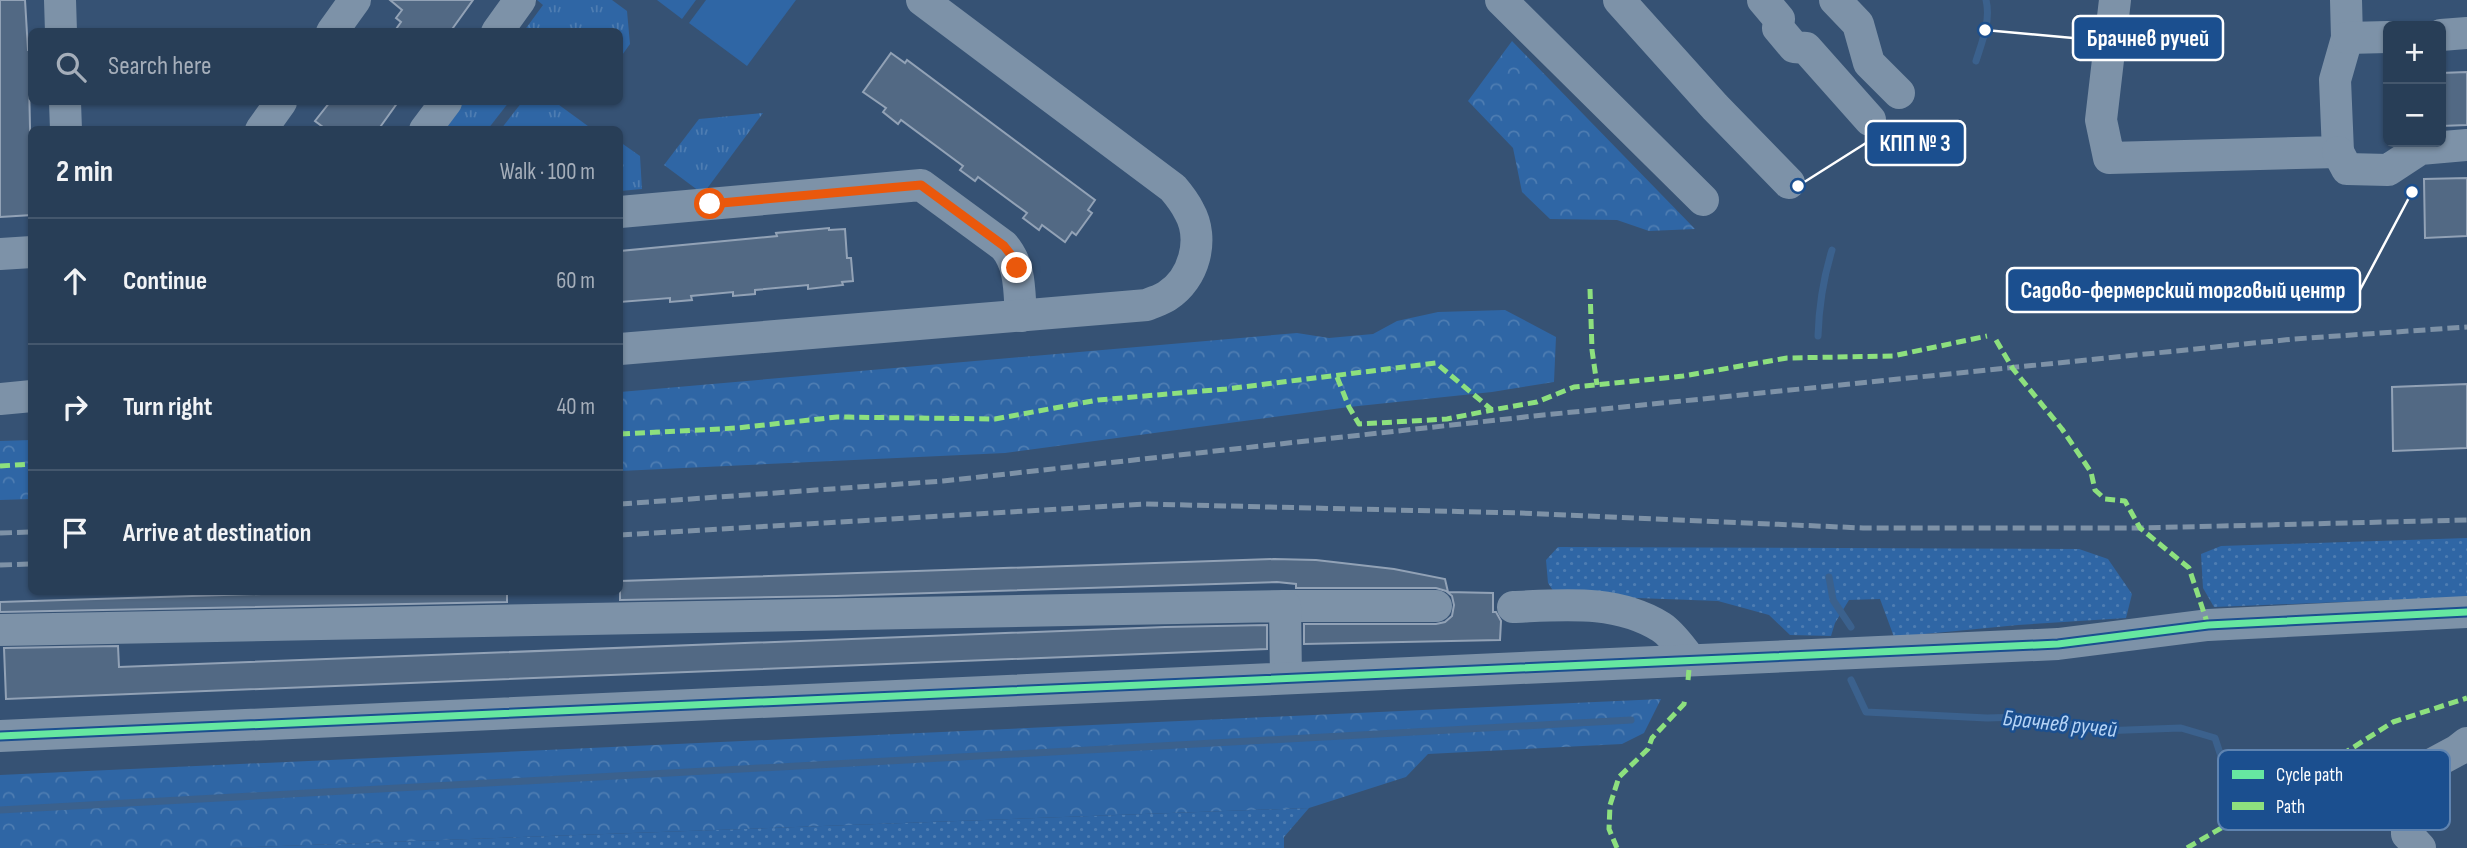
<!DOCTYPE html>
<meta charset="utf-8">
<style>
:root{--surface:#283e57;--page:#344961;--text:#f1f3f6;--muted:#a5aeba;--line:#44576d}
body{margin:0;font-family:"Sofia Sans Condensed",sans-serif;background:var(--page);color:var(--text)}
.controls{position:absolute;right:21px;top:21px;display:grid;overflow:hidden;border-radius:10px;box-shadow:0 2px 5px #0004}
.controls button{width:63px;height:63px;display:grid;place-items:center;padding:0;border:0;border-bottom:2px solid var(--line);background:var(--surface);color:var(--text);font:35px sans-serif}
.stop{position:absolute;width:21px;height:21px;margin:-16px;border:5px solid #ea580c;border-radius:50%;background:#fff}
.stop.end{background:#ea580c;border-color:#fff;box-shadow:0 2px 7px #0008}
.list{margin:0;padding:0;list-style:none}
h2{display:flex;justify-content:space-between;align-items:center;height:91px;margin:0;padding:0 28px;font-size:30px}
h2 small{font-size:23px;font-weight:400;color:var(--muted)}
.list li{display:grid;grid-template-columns:46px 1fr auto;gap:21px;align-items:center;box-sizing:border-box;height:126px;padding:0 28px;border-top:2px solid var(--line)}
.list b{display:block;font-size:26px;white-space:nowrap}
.list em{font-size:23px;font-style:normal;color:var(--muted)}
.icon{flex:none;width:38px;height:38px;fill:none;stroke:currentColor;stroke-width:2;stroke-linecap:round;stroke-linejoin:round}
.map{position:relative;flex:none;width:2467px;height:848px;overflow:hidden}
.search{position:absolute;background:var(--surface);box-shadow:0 2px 5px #0004;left:28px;top:28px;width:595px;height:77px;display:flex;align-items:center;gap:18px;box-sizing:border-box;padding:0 24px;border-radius:10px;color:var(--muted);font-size:26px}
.panel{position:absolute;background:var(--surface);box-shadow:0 2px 5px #0004;left:28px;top:126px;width:595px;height:469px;border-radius:10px}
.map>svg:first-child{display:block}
</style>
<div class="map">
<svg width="2467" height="848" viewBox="0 0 2467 848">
<defs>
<pattern id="grass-dots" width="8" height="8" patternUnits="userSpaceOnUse" patternTransform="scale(1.75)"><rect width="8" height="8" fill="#2f66a5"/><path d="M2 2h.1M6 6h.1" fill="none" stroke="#4e7db2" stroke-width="1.8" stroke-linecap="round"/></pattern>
<pattern id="forest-crowns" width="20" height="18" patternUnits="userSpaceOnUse" patternTransform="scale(1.75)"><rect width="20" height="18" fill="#2f66a5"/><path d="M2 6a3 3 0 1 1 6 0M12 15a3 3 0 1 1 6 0" fill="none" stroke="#4e7db2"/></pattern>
<pattern id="park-tufts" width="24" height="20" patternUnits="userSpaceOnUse" patternTransform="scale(1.75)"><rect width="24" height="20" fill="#2f66a5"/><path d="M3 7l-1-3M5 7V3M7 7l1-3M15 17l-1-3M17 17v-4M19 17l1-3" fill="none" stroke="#4e7db2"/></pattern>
</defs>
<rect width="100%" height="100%" fill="#365274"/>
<g fill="url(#grass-dots)">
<polygon points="2467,538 2467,597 2214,607 2203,588 2201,554 2221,546"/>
<polygon points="1558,547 2079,549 2108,559 2132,594 2126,618 2018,625 1894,637 1880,599 1849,600 1835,623 1831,636 1790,635 1769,615 1718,601 1556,595 1548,583 1546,560"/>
<polygon points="1309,808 1284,837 1284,848 226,848"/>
</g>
<g fill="url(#forest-crowns)">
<polygon points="1512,41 1695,229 1649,231 1617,220 1550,219 1522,192 1513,148 1468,101"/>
<polygon points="1505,310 1556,337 1554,382 1492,392 1349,407 1005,453 620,471 620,392 1297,333 1329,338 1373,334 1397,321 1438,312"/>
<polygon points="31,440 31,499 0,500 0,441"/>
<polygon points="1661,699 1644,733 1622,744 1428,754 1406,777 1309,808 226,848 0,848 0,775"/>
</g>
<g fill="url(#park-tufts)">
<polygon points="537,0 612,0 627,11 630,44 620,58 620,32 524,31 543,5"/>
<polygon points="462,102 509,102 488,129 451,129 445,125"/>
<polygon points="522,102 555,102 592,129 501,129"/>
<polygon points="763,113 703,194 664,165 699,119"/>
<polygon points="620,142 640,156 642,189 620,191"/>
</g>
<g fill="#2f66a5">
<polygon points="657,0 696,0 682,19"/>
<polygon points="706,0 796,0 747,66 689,23"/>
</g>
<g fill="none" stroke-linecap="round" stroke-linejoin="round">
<g stroke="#3b618d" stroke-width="7">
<path d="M1976,61C1982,42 1991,20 1986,0"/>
<path d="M1818,336C1819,305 1823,279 1832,250"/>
<polyline points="1829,577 1833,600 1851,627"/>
<polyline points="1851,680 1866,712 1987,718 2021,717 2052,720 2100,731 2181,728 2215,738 2238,808"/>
<polyline points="0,810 1631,720"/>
</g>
</g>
<g fill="#526984" stroke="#92a2b6" stroke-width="2">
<polygon points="0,0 25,0 28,50 32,50 32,81 29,82 32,215 0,217"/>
<polygon points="390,0 473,0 450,32 394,32 401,22 396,18 402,10"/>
<polygon points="891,53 905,63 907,60 1095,200 1088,210 1092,213 1076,235 1072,232 1065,242 1042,225 1039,230 1023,218 1027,213 978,177 975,181 960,170 963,166 901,120 898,124 883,112 886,108 863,92"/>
<polygon points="2467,72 2467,125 2441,126 2441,73"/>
<polygon points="330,102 398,102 378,130 327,130 315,121"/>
<polygon points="2467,178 2467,236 2425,238 2424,179"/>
<polygon points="829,228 829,230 845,229 847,258 851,258 853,281 842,282 843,285 808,289 808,285 755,290 755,294 733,296 733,292 691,296 692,300 670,302 670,298 620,302 620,251 777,236 776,233"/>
<polygon points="2467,384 2467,448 2393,451 2392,387"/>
<polygon points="1274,559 1316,560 1394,569 1445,579 1448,592 1493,593 1493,612 1496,612 1501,621 1500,640 1304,644 1304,624 1436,624 1445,622 1452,616 1454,605 1452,596 1446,591 1436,588 1296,588 1296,584 1277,582 836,596 620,600 620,581"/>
<polygon points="323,592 507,592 507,602 0,612 0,602"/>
<polygon points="1267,625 1267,649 6,699 4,648 118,646 119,667 1165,627"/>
</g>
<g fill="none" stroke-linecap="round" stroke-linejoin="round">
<g stroke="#7d92a8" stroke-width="32">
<polyline points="60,0 61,32"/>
<polyline points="1501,0 1703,200"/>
<polyline points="1619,0 1715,107 1789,183"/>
<polyline points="1763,0 1779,19 1778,28 1794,47 1806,48 1870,120"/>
<polyline points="1835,0 1858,24 1869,63 1899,93"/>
<polyline points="2115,0 2101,120 2109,158 2338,152 2335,80 2347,38 2346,0"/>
<polyline points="332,32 355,0"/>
<polyline points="497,32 520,0"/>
<polyline points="2441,35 2467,33"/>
<polyline points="2347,38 2388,37"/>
<polyline points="65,102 66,130"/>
<polyline points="261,130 281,102"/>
<polyline points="425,130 446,102"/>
<polyline points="2338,152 2347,169 2388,170 2420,149 2467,145"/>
<path d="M620,212L921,185L1004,246C1021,266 1019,291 1021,316"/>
<polyline points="0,254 32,252"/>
<path d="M620,349L1147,305C1153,302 1161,300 1167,296C1194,279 1205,239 1189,211C1185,203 1179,195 1173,188L922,0"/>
<polyline points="0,399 32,396"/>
<polyline points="1285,606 1436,606"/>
<path d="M1513,607C1563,605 1616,599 1661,627C1672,634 1682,649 1690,659"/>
<polyline points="0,630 1285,606 1286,678"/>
<polyline points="0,736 2058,644 2208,625 2467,612"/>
<polyline points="2420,848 2407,834 2406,778 2458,750 2467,743"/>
</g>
<g stroke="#7e92a7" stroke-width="5" stroke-dasharray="12 5" stroke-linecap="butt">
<polyline points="620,504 943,481 1534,416 2294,339 2467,327"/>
<polyline points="0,533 32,532"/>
<polyline points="620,535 1144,504 1521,513 1863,528 2140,528 2467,520"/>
<polyline points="0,565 32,564"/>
</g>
<g stroke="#8de07e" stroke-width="5" stroke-dasharray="10 5" stroke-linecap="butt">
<polyline points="1590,289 1592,350 1597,385"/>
<polyline points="1996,340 2013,369 2062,429 2091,472 2095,490 2105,499 2125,501 2140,528 2189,568 2208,625"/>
<polyline points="1337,377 1349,407 1359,424 1447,419 1492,410"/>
<polyline points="620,434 737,428 837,417 995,419 1098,400 1226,389 1436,363 1492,410 1537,402 1574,387 1683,376 1787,358 1893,356 1987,336"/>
<polyline points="0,466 32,464"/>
<polyline points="1688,680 1690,659"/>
<polyline points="1617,848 1609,829 1610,805 1619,777 1648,749 1652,738 1684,704 1685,698"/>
<polyline points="2187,848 2288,789 2393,722 2467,698"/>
</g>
<defs>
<polyline id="cycleway" points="0,736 2058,644 2208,625 2467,612"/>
</defs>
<use href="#cycleway" stroke="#1b4f8f" stroke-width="11"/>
<use href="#cycleway" stroke="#66e7a1" stroke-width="7"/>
</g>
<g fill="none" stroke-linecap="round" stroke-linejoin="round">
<polyline stroke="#ea580c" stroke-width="9" points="710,204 921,185 1004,246 1012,256 1017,268"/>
</g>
<g text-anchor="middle" stroke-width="5" stroke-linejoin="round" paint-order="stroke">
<g font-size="23" font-style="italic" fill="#b5d3f5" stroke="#1b4f8f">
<text transform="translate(2060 723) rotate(6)" y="8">Брачнев ручей</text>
</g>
</g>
<rect x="2218" y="750" width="232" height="80" rx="10" fill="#1b4f8f" stroke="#5f84b1" stroke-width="2"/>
<rect x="2232" y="770" width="32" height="9" fill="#66e7a1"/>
<rect x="2232" y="802" width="32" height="8" fill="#8de07e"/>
<g font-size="19" fill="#fff">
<text x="2276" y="781">Cycle path</text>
<text x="2276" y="813">Path</text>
</g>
<path fill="none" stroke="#fff" stroke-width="2.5" d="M1985 30L2073 38M1798 186L1866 143M2412 192L2360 290"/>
<g fill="#fff" stroke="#1b4f8f" stroke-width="2.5">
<circle cx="1985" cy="30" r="7"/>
<circle cx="1798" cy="186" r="7"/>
<circle cx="2412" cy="192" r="7"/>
</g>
<g fill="#1b4f8f" stroke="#fff" stroke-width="2.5">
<rect x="2073" y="16" width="150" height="44" rx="7"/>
<rect x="1866" y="121" width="99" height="44" rx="7"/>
<rect x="2007" y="268" width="353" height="44" rx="7"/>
</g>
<g font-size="23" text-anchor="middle" font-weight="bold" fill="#fff">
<text x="2148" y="46">Брачнев ручей</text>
<text x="1915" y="151">КПП № 3</text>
<text x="2183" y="298">Садово-фермерский торговый центр</text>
</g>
</svg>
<div class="controls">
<button>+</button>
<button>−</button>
</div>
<div class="stop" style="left:710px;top:204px"></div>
<div class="stop end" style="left:1017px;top:268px"></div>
<div class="search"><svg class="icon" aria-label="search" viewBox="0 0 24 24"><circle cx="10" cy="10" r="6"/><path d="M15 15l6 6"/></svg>Search here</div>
<section class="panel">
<h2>2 min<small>Walk · 100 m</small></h2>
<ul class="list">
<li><svg class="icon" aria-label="ahead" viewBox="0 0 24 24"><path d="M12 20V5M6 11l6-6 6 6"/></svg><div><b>Continue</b></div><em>60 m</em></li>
<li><svg class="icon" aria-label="right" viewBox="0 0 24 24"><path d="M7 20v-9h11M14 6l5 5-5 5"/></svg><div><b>Turn right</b></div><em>40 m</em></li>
<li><svg class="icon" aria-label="arrive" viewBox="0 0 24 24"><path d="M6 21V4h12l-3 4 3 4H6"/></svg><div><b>Arrive at destination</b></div></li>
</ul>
</section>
</div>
